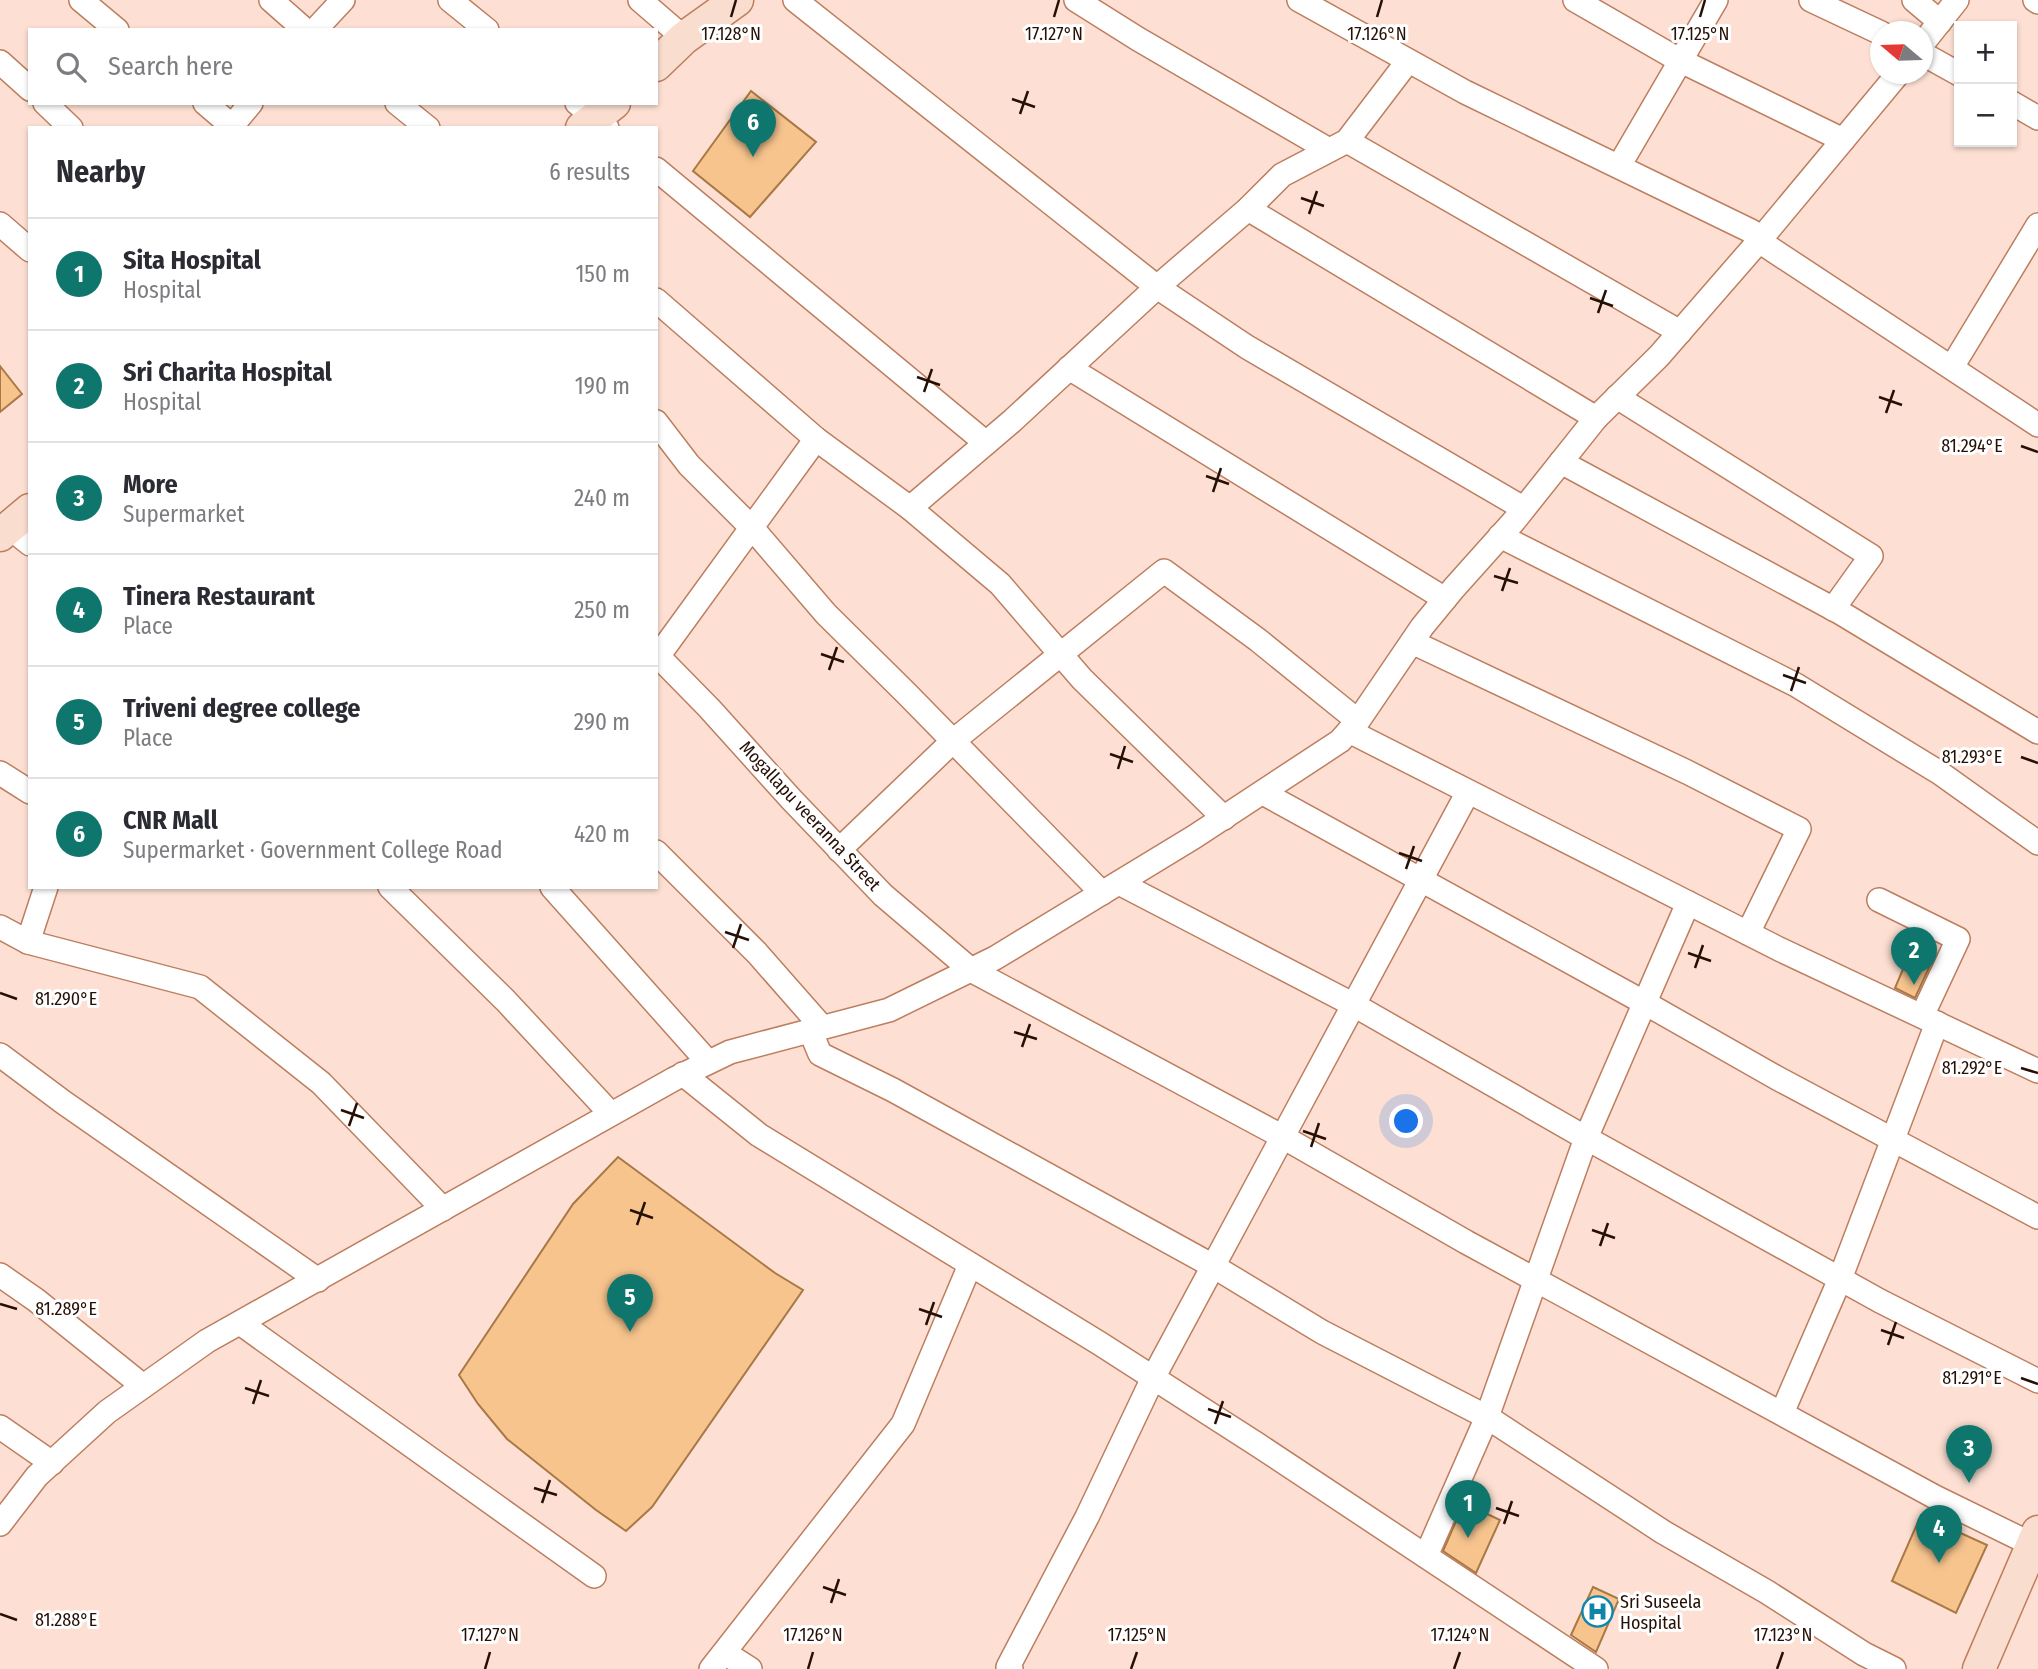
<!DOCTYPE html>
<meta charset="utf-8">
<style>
:root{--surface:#fff;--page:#f2f2f3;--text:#2b2b33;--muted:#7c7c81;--line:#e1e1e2;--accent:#0f766e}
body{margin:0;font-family:"Fira Sans Condensed",sans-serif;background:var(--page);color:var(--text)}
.controls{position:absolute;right:21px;top:21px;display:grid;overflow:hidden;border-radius:0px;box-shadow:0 2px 5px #0004}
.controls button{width:63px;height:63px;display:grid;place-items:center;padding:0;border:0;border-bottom:2px solid var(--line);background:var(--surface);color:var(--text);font:35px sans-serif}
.compass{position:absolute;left:1870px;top:21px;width:63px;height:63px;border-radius:50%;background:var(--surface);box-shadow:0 2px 5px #0004;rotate:289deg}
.you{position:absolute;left:1407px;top:1122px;width:24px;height:24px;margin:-18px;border:5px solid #fff;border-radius:50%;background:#1a73e8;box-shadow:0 0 0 10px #1a73e833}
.badge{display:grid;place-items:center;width:46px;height:46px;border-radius:50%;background:var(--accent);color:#fff;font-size:23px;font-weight:700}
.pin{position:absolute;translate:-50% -58px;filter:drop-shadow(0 2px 4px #0008)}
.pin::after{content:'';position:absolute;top:37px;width:24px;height:21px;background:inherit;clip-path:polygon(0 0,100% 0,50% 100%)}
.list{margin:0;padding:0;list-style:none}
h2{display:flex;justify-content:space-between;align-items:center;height:91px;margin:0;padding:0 28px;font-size:30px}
h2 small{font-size:23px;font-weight:400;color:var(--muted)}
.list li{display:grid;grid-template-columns:46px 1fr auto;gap:21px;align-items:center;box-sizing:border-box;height:112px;padding:0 28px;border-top:2px solid var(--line)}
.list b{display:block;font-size:26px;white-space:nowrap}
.list p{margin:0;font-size:23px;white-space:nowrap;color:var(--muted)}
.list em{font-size:23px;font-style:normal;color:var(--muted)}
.icon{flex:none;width:38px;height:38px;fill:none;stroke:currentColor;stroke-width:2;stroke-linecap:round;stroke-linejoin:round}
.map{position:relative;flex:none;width:2038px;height:1669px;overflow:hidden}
.search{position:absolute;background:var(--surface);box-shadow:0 2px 5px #0004;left:28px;top:28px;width:630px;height:77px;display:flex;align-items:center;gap:18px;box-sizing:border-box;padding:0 24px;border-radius:0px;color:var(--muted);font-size:26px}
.panel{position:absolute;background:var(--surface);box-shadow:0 2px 5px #0004;left:28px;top:126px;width:630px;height:763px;border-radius:0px}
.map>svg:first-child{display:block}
</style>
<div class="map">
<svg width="2038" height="1669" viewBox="0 0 2038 1669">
<rect width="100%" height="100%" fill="#fde0d3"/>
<g fill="#f7c48e" stroke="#a87845" stroke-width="2">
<polygon points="751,91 816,142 750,217 693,171"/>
<polygon points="0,366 22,394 0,412"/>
<polygon points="1911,950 1933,959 1915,998 1895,988"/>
<polygon points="618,1157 775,1273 803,1290 652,1507 626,1531 596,1510 507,1439 478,1404 459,1375 573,1204"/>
<polygon points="1464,1503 1500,1520 1476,1573 1443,1551"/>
<polygon points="1921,1515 1987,1545 1956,1613 1892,1581"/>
<polygon points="1593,1587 1619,1599 1596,1652 1571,1635"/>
</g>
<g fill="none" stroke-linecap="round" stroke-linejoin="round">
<defs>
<g id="street">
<polyline points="81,0 117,30"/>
<polyline points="271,0 305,30"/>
<polyline points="450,0 487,30"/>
<polyline points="640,0 684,38"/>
<polyline points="795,0 1157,287 1247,347 1523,508"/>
<polyline points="1076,0 1138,39 1329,150"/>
<polyline points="1299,0 1465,92 1751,231 1759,241 2038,425"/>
<polyline points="1575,0 1679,60 1843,140"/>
<polyline points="1811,0 1881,33"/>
<polyline points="1914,0 1940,22"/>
<polyline points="2035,0 2038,2"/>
<polyline points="315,30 343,0"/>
<polyline points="1923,43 1957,0"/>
<polyline points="1923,54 1959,74"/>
<polyline points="0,62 30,89"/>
<polyline points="45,103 71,128"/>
<polyline points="205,103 232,126 251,103"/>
<polyline points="397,103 428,128"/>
<polyline points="577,103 607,128"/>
<polyline points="2012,103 2038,118"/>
<polyline points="1347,141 1680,332"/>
<polyline points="1619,166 1716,0"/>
<polyline points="656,169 986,443"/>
<polyline points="1248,209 1596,418"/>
<polyline points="0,224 30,250"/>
<polyline points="656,300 816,439 910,508 1000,584 1082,679 1224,818"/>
<polyline points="1952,367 2038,225"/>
<polyline points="1069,368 1445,599"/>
<polyline points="1617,397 1871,556 1833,609"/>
<polyline points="656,422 689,465 753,529 826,614 907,694 1102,893"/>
<polyline points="1561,462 1841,613 2038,732"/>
<polyline points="910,508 1012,421 1157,287 1248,209 1282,175 1347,141 1408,61"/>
<polyline points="9,527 30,544"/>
<polyline points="1500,536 1796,685 1940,773 2038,843"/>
<polyline points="1412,642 1687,772 1799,829 1748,933"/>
<polyline points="656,654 709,708 791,799 883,895 971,970 1283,1137 1466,1242 1935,1497 2033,1545"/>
<polyline points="656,659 816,439"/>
<polyline points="1349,731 1779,949 2038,1071"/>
<polyline points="0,773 30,792"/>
<polyline points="1263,793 1645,1003 1777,1078 2038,1217"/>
<polyline points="839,850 953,741 1164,571 1258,640 1358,721"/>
<polyline points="656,852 757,953 822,1027"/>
<polyline points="1119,883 1354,1005 1586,1138 1880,1301 2038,1381"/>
<polyline points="390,887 506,1001 610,1113"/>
<polyline points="552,887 708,1062"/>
<polyline points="1879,900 1958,939 1922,1016"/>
<polyline points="0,927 28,942 200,987 321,1083 443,1209"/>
<polyline points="28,942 46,887"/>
<polyline points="810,1030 820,1054 893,1090 1213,1266 1322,1332 1487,1417 1663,1532 1767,1592 1864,1654 1894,1669"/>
<polyline points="0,1055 63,1102 318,1280"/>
<polyline points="683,1074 759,1135 1099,1343 1258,1445 1596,1669"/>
<polyline points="0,1275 36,1300 143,1386"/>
<polyline points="240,1323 594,1576"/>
<polyline points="1782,1413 1840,1279 1937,1023"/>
<polyline points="0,1427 52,1463"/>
<polyline points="0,1524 37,1476 107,1412 207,1341 674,1079 730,1052 889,1010 995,958 1194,837 1340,741 1358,721 1422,627 1454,588 1514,521 1596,418 1659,356 1759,241 1898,74"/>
<polyline points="1426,1556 1487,1417 1586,1138 1688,903"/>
<polyline points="725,1653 750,1669"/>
<polyline points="711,1669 903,1424 970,1265"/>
<polyline points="1011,1669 1008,1667 1087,1517 1153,1378 1468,792"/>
</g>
<g id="secondary">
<polyline points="656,65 684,38 737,0"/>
<polyline points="582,128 614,103"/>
<polyline points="0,535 30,510"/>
<polyline points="1979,1669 2038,1532"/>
</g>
</defs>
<use href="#street" stroke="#bd7e5f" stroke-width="26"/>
<use href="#secondary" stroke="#bd7e5f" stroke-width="35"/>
<use href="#street" stroke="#fff" stroke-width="23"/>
<use href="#secondary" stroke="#f9ddcf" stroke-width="32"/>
</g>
<path fill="none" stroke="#260f04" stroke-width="2.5" d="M731,17L736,0M1054,17L1059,0M1377,17L1382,0M1700,17L1705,0M1012,99L1035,107M1020,114L1028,91M1301,198L1324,206M1309,214L1317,191M1590,298L1613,306M1598,313L1606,290M917,377L940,385M924,392L932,369M1879,397L1902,405M1886,413L1894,390M2021,446L2038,452M1206,476L1229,484M1213,492L1221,468M1494,576L1518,583M1502,591L1510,568M821,654L844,662M829,670L837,647M1783,675L1806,683M1791,691L1799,667M1110,754L1133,762M2021,757L2038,763M1118,769L1125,746M1399,853L1422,861M1406,869L1414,846M725,932L749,940M733,948L741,924M1688,953L1711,961M1695,968L1703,945M0,993L17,999M1014,1032L1037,1039M1022,1047L1030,1024M2021,1068L2038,1073M341,1110L364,1118M349,1126L357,1103M1303,1131L1326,1139M1311,1147L1319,1123M630,1210L653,1218M637,1225L645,1202M1592,1230L1615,1238M1600,1246L1608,1223M0,1304L17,1309M919,1309L942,1317M926,1325L934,1302M1881,1330L1904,1338M1888,1345L1896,1322M2021,1378L2038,1384M245,1388L269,1396M253,1404L261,1380M1208,1409L1231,1417M1215,1424L1223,1401M534,1488L557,1495M542,1503L550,1480M1496,1508L1519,1516M1504,1524L1512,1501M823,1587L846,1595M831,1603L839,1579M0,1614L17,1620M485,1669L490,1652M808,1669L813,1652M1131,1669L1137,1652M1454,1669L1460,1652M1777,1669L1783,1652"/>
<defs>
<symbol id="hospital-ring" viewBox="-11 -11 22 22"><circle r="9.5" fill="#fff" stroke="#1085aa" stroke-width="1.5"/><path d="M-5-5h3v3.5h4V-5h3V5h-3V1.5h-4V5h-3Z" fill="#1085aa"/></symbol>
</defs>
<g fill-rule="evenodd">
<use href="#hospital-ring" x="1580" y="1594" width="35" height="35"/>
</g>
<g text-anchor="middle" stroke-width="6" stroke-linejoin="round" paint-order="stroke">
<g font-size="18" fill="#260f04" stroke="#fff">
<text transform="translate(810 816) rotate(47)" y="6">Mogallapu veeranna Street</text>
</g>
<g font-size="18" fill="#260f04" stroke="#fff" text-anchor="start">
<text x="1620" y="1608">Sri Suseela<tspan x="1620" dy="21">Hospital</tspan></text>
</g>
</g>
<g font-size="18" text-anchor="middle" fill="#260f04" stroke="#fff" stroke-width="6" stroke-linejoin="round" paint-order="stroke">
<text x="731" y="40">17.128°N</text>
<text x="1054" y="40">17.127°N</text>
<text x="1377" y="40">17.126°N</text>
<text x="1700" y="40">17.125°N</text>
<text x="1972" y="452">81.294°E</text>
<text x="1972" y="763">81.293°E</text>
<text x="66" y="1005">81.290°E</text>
<text x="1972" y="1074">81.292°E</text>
<text x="66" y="1315">81.289°E</text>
<text x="1972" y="1384">81.291°E</text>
<text x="66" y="1626">81.288°E</text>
<text x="490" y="1641">17.127°N</text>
<text x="813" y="1641">17.126°N</text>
<text x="1137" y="1641">17.125°N</text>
<text x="1460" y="1641">17.124°N</text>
<text x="1783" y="1641">17.123°N</text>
</g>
</svg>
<div class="controls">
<button>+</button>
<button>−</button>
</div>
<svg class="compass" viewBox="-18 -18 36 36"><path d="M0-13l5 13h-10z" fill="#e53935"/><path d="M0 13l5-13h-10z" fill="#7c7c81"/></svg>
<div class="you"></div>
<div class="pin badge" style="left:1468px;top:1538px">1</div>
<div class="pin badge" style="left:1914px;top:985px">2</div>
<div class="pin badge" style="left:1969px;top:1483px">3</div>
<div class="pin badge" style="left:1939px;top:1563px">4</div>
<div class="pin badge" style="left:630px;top:1332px">5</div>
<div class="pin badge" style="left:753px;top:157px">6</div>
<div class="search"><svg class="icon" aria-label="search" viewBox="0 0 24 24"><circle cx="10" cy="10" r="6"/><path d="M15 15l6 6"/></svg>Search here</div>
<section class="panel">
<h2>Nearby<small>6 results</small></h2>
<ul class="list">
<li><span class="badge">1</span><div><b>Sita Hospital</b><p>Hospital</p></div><em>150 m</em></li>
<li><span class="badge">2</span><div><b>Sri Charita Hospital</b><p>Hospital</p></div><em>190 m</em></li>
<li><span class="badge">3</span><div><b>More</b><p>Supermarket</p></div><em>240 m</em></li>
<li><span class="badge">4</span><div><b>Tinera Restaurant</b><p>Place</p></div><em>250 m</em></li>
<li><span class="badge">5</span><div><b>Triveni degree college</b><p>Place</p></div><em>290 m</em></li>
<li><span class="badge">6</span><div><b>CNR Mall</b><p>Supermarket · Government College Road</p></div><em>420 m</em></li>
</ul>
</section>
</div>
